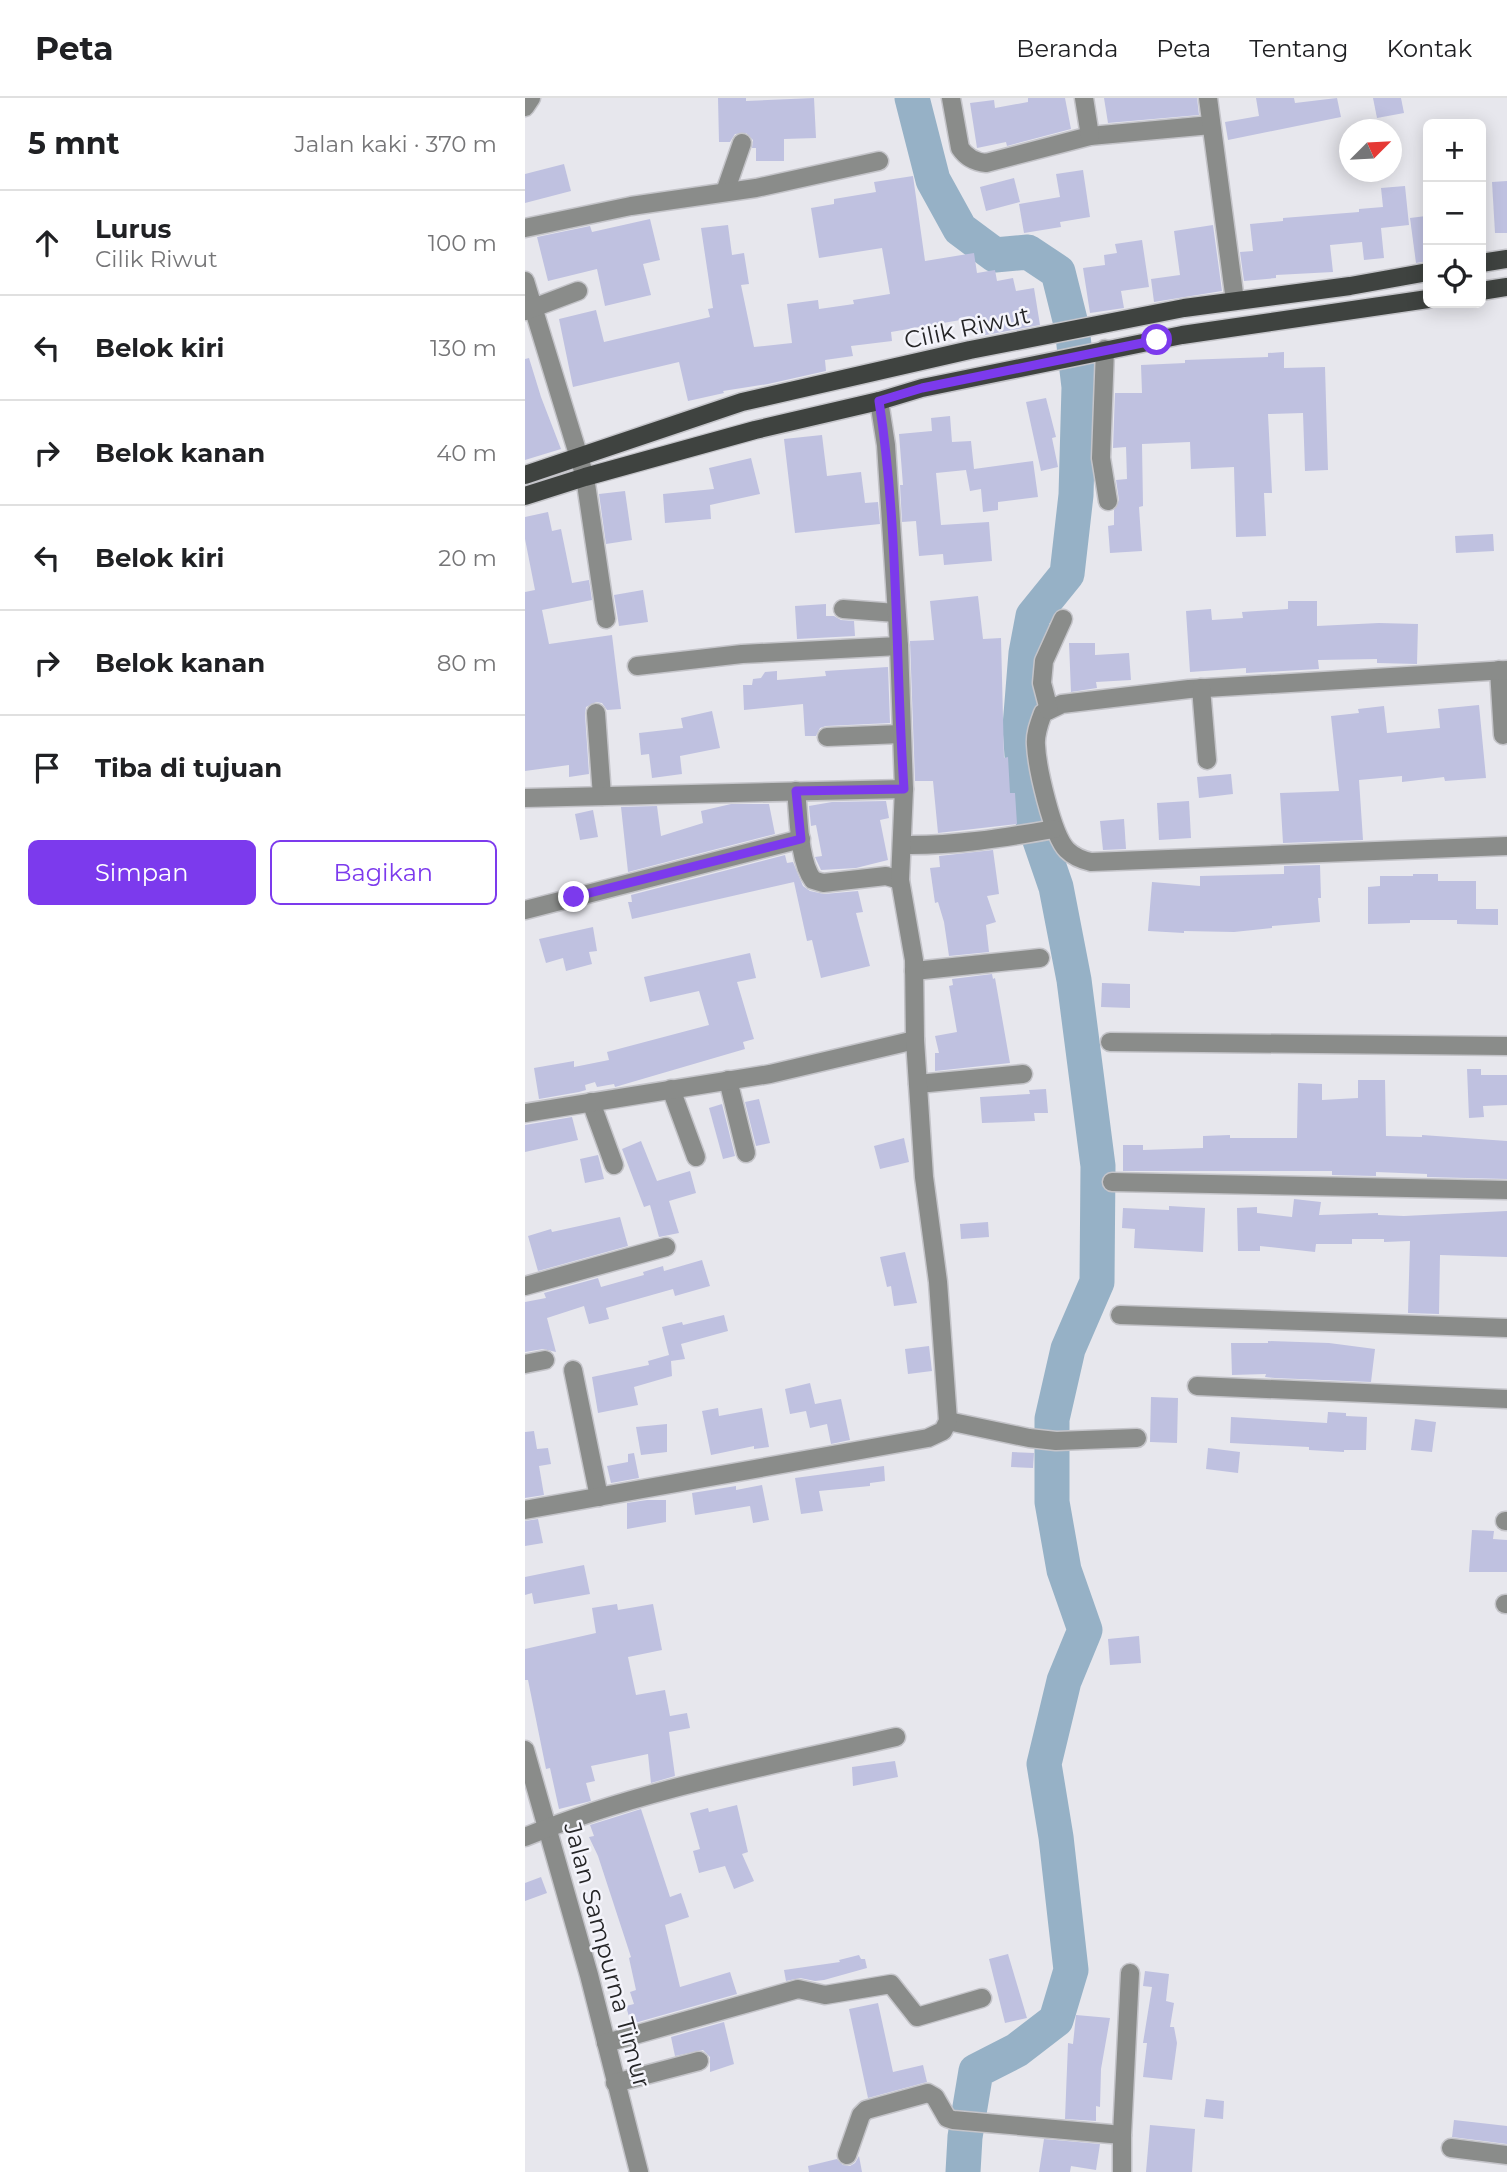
<!DOCTYPE html>
<html lang="id">
<meta charset="utf-8">
<style>
:root{--surface:#fff;--page:#f2f2f2;--text:#202124;--muted:#757577;--line:#e0e0e0;--accent:#7c3aed}
body{margin:0;font-family:Montserrat,sans-serif;background:var(--page);color:var(--text)}
.controls{position:absolute;right:21px;top:21px;display:grid;overflow:hidden;border-radius:10px;box-shadow:0 4px 18px #0003}
.controls button{width:63px;height:63px;display:grid;place-items:center;padding:0;border:0;border-bottom:2px solid var(--line);background:var(--surface);color:var(--text);font:35px sans-serif}
.compass{position:absolute;left:814px;top:21px;width:63px;height:63px;border-radius:50%;background:var(--surface);box-shadow:0 4px 18px #0003;rotate:66deg}
.stop{position:absolute;width:21px;height:21px;margin:-16px;border:5px solid #7c3aed;border-radius:50%;background:#fff}
.stop.end{background:#7c3aed;border-color:#fff;box-shadow:0 2px 7px #0008}
.list{margin:0;padding:0;list-style:none}
h2{display:flex;justify-content:space-between;align-items:center;height:91px;margin:0;padding:0 28px;font-size:30px}
h2 small{font-size:23px;font-weight:400;color:var(--muted)}
.list li{display:grid;grid-template-columns:46px 1fr auto;gap:21px;align-items:center;box-sizing:border-box;height:105px;padding:0 28px;border-top:2px solid var(--line)}
.list b{display:block;font-size:26px;white-space:nowrap}
.list p{margin:0;font-size:23px;white-space:nowrap;color:var(--muted)}
.list em{font-size:23px;font-style:normal;color:var(--muted)}
.actions{display:flex;gap:14px;padding:21px 28px}
.actions a{flex:1;padding:16px 0;border:2px solid var(--accent);border-radius:10px;text-align:center;font-size:24px;color:var(--accent)}
.actions .main{background:var(--accent);color:#fff}
.icon{flex:none;width:38px;height:38px;fill:none;stroke:currentColor;stroke-width:2;stroke-linecap:round;stroke-linejoin:round}
.map{position:relative;flex:none;width:982px;height:2074px;overflow:hidden}
header{display:flex;align-items:center;gap:42px;box-sizing:border-box;height:98px;padding:0 35px;background:var(--surface);border-bottom:2px solid var(--line)}
header strong{font-size:33px}
nav{display:flex;gap:38px;margin-inline-start:auto;font-size:24px}
main{display:flex}
aside{flex:1;background:var(--surface)}
.map>svg:first-child{display:block}
</style>
<header>
<strong>Peta</strong>
<nav><a>Beranda</a><a>Peta</a><a>Tentang</a><a>Kontak</a></nav>
</header>
<main>
<aside>
<h2>5 mnt<small>Jalan kaki · 370 m</small></h2>
<ul class="list">
<li><svg class="icon" aria-label="ahead" viewBox="0 0 24 24"><path d="M12 20V5M6 11l6-6 6 6"/></svg><div><b>Lurus</b><p>Cilik Riwut</p></div><em>100 m</em></li>
<li><svg class="icon" aria-label="left" viewBox="0 0 24 24"><path d="M17 20v-9H6M10 6l-5 5 5 5"/></svg><div><b>Belok kiri</b></div><em>130 m</em></li>
<li><svg class="icon" aria-label="right" viewBox="0 0 24 24"><path d="M7 20v-9h11M14 6l5 5-5 5"/></svg><div><b>Belok kanan</b></div><em>40 m</em></li>
<li><svg class="icon" aria-label="left" viewBox="0 0 24 24"><path d="M17 20v-9H6M10 6l-5 5 5 5"/></svg><div><b>Belok kiri</b></div><em>20 m</em></li>
<li><svg class="icon" aria-label="right" viewBox="0 0 24 24"><path d="M7 20v-9h11M14 6l5 5-5 5"/></svg><div><b>Belok kanan</b></div><em>80 m</em></li>
<li><svg class="icon" aria-label="arrive" viewBox="0 0 24 24"><path d="M6 21V4h12l-3 4 3 4H6"/></svg><div><b>Tiba di tujuan</b></div></li>
</ul>
<div class="actions"><a class="main">Simpan</a><a>Bagikan</a></div>
</aside>
<div class="map">
<svg width="982" height="2074" viewBox="0 0 982 2074">
<rect width="100%" height="100%" fill="#e7e7ed"/>
<g fill="none" stroke-linecap="round" stroke-linejoin="round">
<polyline stroke="#96b1c6" stroke-width="35" points="387,0 408,82 435,131 470,157 503,154 533,174 547,230 554,289 551,397 542,476 508,518 501,555 495,629 500,699 531,789 549,882 573,1068 572,1184 543,1251 527,1321 527,1404 539,1472 560,1532 539,1583 519,1666 531,1739 546,1872 531,1922 492,1952 451,1973 440,2039 438,2074"/>
</g>
<g fill="#bfc1e0">
<polygon points="193,0 221,0 221,3 289,0 291,40 259,41 259,63 231,63 231,50 227,50 228,42 221,35 210,36 205,44 194,44"/>
<polygon points="503,0 540,0 546,31 482,48 481,44 452,50 445,5 469,2 470,10 503,4"/>
<polygon points="579,0 672,0 674,17 583,25"/>
<polygon points="731,0 769,0 770,5 812,0 816,19 703,42 700,24 734,18"/>
<polygon points="848,0 876,0 879,15 852,20"/>
<polygon points="39,66 46,93 0,105 0,76"/>
<polygon points="558,72 565,119 535,124 536,129 499,135 494,106 535,99 531,76"/>
<polygon points="388,78 400,163 449,155 452,175 470,172 472,183 488,180 491,193 509,190 515,227 450,239 447,220 366,234 367,243 326,248 328,258 300,262 301,273 243,286 198,293 199,295 163,303 154,264 48,289 34,221 71,212 79,244 185,219 183,211 188,210 176,130 203,127 207,157 219,155 224,186 216,187 229,249 267,245 262,206 293,202 294,211 329,206 328,202 365,196 357,150 294,160 286,110 309,106 309,101 351,94 349,84"/>
<polygon points="489,80 495,104 461,113 455,89"/>
<polygon points="982,83 982,135 970,135 967,84"/>
<polygon points="880,88 884,127 856,130 859,160 839,162 837,144 805,147 808,174 751,177 751,180 719,183 715,154 728,153 725,126 758,123 758,120 834,114 834,111 858,109 856,90"/>
<polygon points="901,118 903,163 891,165 885,120"/>
<polygon points="125,121 135,162 118,166 126,197 80,208 72,171 23,183 12,139 65,128 67,134"/>
<polygon points="688,127 697,193 629,204 626,181 655,177 649,133"/>
<polygon points="617,142 624,189 596,193 599,210 565,215 558,170 580,167 579,157 592,155 590,146"/>
<polygon points="759,254 759,270 800,269 803,372 780,373 778,315 743,316 747,395 739,395 741,438 711,439 709,369 666,371 665,344 617,346 618,408 614,409 617,453 585,455 583,428 589,427 589,412 594,402 591,382 602,381 601,349 588,350 590,295 617,295 616,267 660,265 660,262 743,259 743,255"/>
<polygon points="4,260 16,299 36,351 0,362 0,261"/>
<polygon points="521,300 531,339 527,340 533,369 516,373 501,304"/>
<polygon points="425,318 427,344 446,343 449,371 508,363 513,399 473,404 473,412 458,414 456,391 445,393 441,372 411,375 416,427 464,424 467,463 419,467 418,456 394,458 391,423 377,424 375,387 378,387 374,336 407,333 406,320"/>
<polygon points="297,337 302,378 336,374 340,405 353,404 355,426 270,435 259,341"/>
<polygon points="226,360 235,396 185,407 186,421 140,425 138,396 189,391 184,370"/>
<polygon points="100,393 107,442 81,446 74,396"/>
<polygon points="23,414 27,433 36,431 47,485 64,482 67,502 17,512 24,546 87,537 96,611 82,612 77,605 71,604 61,609 60,616 64,676 44,679 44,667 0,673 0,494 10,492 0,441 0,419"/>
<polygon points="968,436 969,453 931,455 930,438"/>
<polygon points="118,492 123,524 94,528 89,497"/>
<polygon points="453,498 458,541 476,540 479,660 483,659 485,695 490,695 492,726 413,735 408,683 390,683 385,543 409,542 405,503"/>
<polygon points="763,503 792,503 792,528 854,525 893,526 892,566 852,565 852,561 793,562 794,571 721,575 721,570 665,574 661,513 686,511 687,522 718,520 717,514 763,511"/>
<polygon points="301,506 301,518 309,518 316,522 329,523 330,538 272,541 270,508"/>
<polygon points="544,545 570,545 570,557 604,555 606,582 571,584 572,590 546,594"/>
<polygon points="363,569 365,625 301,628 295,630 291,638 280,638 278,606 219,612 218,587 227,587 228,581 236,580 240,574 252,573 252,582 301,578 300,573"/>
<polygon points="954,607 961,680 920,683 919,679 877,684 877,678 834,682 838,742 758,745 755,695 814,693 806,618 834,615 833,611 859,608 862,635 915,630 913,611"/>
<polygon points="187,613 195,650 155,658 157,676 127,680 124,656 116,657 114,635 158,630 156,620"/>
<polygon points="706,676 708,696 674,700 672,679"/>
<polygon points="361,703 364,720 355,722 363,762 331,770 296,772 290,759 297,758 291,727 286,728 284,708 307,704"/>
<polygon points="664,703 666,740 634,742 632,705"/>
<polygon points="206,706 244,706 250,736 103,774 96,709 132,708 136,738 178,725 176,713"/>
<polygon points="68,712 73,739 55,742 50,716"/>
<polygon points="599,721 601,751 578,752 575,723"/>
<polygon points="468,752 474,796 462,798 471,824 461,827 464,854 424,858 419,824 413,804 410,805 405,770 415,769 414,758"/>
<polygon points="260,757 262,765 268,764 278,788 285,793 299,796 333,793 338,814 331,815 345,868 296,880 287,842 282,843 269,784 107,821 103,804 107,804 106,797"/>
<polygon points="795,767 796,800 793,800 795,824 747,828 747,830 709,834 659,833 659,835 623,833 627,784 675,788 675,778 759,776 759,768"/>
<polygon points="888,776 913,776 913,783 951,783 951,811 973,811 973,827 932,826 932,822 885,822 885,825 843,826 843,789 855,788 855,778 888,778"/>
<polygon points="68,829 72,853 64,854 67,866 41,873 38,860 21,865 14,841"/>
<polygon points="225,855 231,880 212,884 229,941 218,944 220,951 90,989 89,986 72,989 70,984 60,987 61,992 54,994 14,1001 9,970 49,963 49,969 84,962 82,954 184,927 174,893 125,904 119,879"/>
<polygon points="467,876 468,881 470,880 485,965 410,973 410,955 414,955 410,938 432,934 424,888 428,887 427,881"/>
<polygon points="577,885 605,886 605,910 576,909"/>
<polygon points="942,971 956,971 956,977 982,977 982,1007 958,1008 959,1019 944,1020"/>
<polygon points="833,982 860,982 861,1038 897,1039 897,1037 982,1043 982,1081 902,1079 902,1076 851,1074 851,1078 807,1077 807,1073 598,1073 598,1047 618,1047 618,1052 678,1050 678,1038 705,1037 705,1040 772,1040 773,985 797,986 797,1002 833,1000"/>
<polygon points="521,991 523,1015 509,1015 510,1023 457,1025 455,999 505,996 504,992"/>
<polygon points="234,1001 245,1045 231,1048 220,1004"/>
<polygon points="197,1006 210,1058 198,1061 184,1010"/>
<polygon points="47,1019 53,1042 0,1054 0,1027"/>
<polygon points="379,1040 384,1064 355,1071 349,1048"/>
<polygon points="116,1043 132,1083 165,1073 171,1095 144,1103 154,1135 134,1139 125,1107 119,1109 97,1051"/>
<polygon points="73,1057 79,1081 60,1085 55,1061"/>
<polygon points="769,1101 796,1104 794,1117 853,1115 853,1117 879,1118 982,1113 982,1159 915,1157 914,1216 883,1215 885,1143 859,1144 859,1141 827,1141 827,1146 791,1146 790,1154 735,1148 735,1153 713,1153 712,1110 732,1109 732,1115 767,1119"/>
<polygon points="644,1108 680,1110 678,1154 609,1150 610,1131 597,1130 598,1110 644,1112"/>
<polygon points="95,1119 103,1148 13,1173 3,1138 26,1131 27,1134"/>
<polygon points="463,1124 464,1139 436,1141 435,1126"/>
<polygon points="380,1154 392,1205 369,1208 366,1188 362,1189 355,1159"/>
<polygon points="177,1162 185,1188 150,1198 148,1191 81,1210 84,1221 64,1226 59,1208 22,1220 31,1254 18,1251 0,1254 0,1204 21,1200 19,1195 73,1180 76,1189 119,1177 118,1174 138,1168 139,1173"/>
<polygon points="199,1217 203,1233 156,1246 160,1261 146,1263 147,1278 109,1289 113,1307 73,1315 67,1279 124,1267 123,1263 144,1257 137,1229 157,1224 158,1227"/>
<polygon points="743,1243 804,1245 850,1251 846,1284 750,1280 740,1279 741,1276 707,1277 706,1245 743,1245"/>
<polygon points="404,1248 407,1273 383,1276 380,1251"/>
<polygon points="285,1285 290,1306 316,1301 325,1342 306,1346 302,1326 285,1330 281,1313 265,1316 260,1291"/>
<polygon points="626,1299 653,1300 652,1345 625,1344"/>
<polygon points="193,1310 194,1318 237,1310 244,1349 229,1351 229,1348 186,1357 177,1313"/>
<polygon points="803,1314 821,1315 821,1318 842,1319 841,1352 819,1352 819,1354 784,1352 784,1349 705,1345 706,1319 802,1325"/>
<polygon points="890,1321 911,1324 907,1354 886,1352"/>
<polygon points="142,1326 142,1354 116,1357 111,1329"/>
<polygon points="9,1333 12,1351 23,1350 26,1366 14,1368 19,1397 0,1400 0,1334"/>
<polygon points="683,1350 715,1354 713,1375 681,1371"/>
<polygon points="487,1354 509,1355 508,1370 486,1369"/>
<polygon points="109,1355 114,1380 86,1385 82,1368 103,1364 103,1356"/>
<polygon points="359,1368 360,1383 345,1385 345,1388 294,1393 298,1413 276,1416 270,1380"/>
<polygon points="237,1387 244,1422 228,1425 225,1408 170,1417 167,1395 211,1388 211,1392"/>
<polygon points="122,1402 141,1402 141,1424 102,1431 102,1405"/>
<polygon points="13,1421 18,1445 0,1448 0,1423"/>
<polygon points="947,1432 969,1433 968,1441 982,1442 982,1474 944,1474"/>
<polygon points="59,1467 65,1496 9,1506 7,1495 0,1497 0,1479"/>
<polygon points="92,1506 93,1512 128,1506 137,1552 103,1559 111,1597 140,1592 145,1618 162,1615 165,1630 144,1634 150,1678 126,1685 123,1656 66,1668 70,1683 61,1685 66,1703 34,1711 25,1670 21,1671 3,1582 0,1582 0,1551 71,1535 67,1510"/>
<polygon points="614,1538 616,1565 585,1567 583,1541"/>
<polygon points="370,1663 373,1679 328,1688 327,1669"/>
<polygon points="212,1707 223,1754 217,1756 229,1783 209,1791 200,1768 174,1775 168,1753 175,1751 165,1715 183,1710 184,1714"/>
<polygon points="116,1711 145,1799 156,1795 164,1819 140,1827 155,1889 205,1874 212,1896 106,1926 101,1908 109,1906 105,1894 111,1892 104,1860 106,1859 73,1758 64,1739 69,1738 65,1727"/>
<polygon points="16,1779 22,1795 0,1803 0,1785"/>
<polygon points="483,1856 502,1920 480,1925 464,1861"/>
<polygon points="334,1857 336,1861 340,1861 342,1870 299,1882 290,1883 275,1880 261,1883 259,1872 315,1864 314,1862"/>
<polygon points="620,1873 644,1876 641,1903 649,1905 645,1929 649,1929 652,1945 647,1982 618,1979 622,1945 618,1945 627,1889 618,1888"/>
<polygon points="353,1905 368,1974 398,1967 402,1984 343,2000 324,1911"/>
<polygon points="551,1917 585,1920 576,1971 575,2009 571,2008 571,2023 540,2021 543,1945 548,1946"/>
<polygon points="199,1924 209,1966 185,1974 185,1959 178,1952 150,1958 146,1939"/>
<polygon points="681,2001 699,2003 698,2021 679,2019"/>
<polygon points="929,2022 982,2028 982,2046 927,2039"/>
<polygon points="625,2027 670,2031 667,2074 621,2074"/>
<polygon points="519,2041 575,2046 571,2072 546,2068 545,2074 514,2074"/>
<polygon points="334,2058 337,2074 284,2074 283,2068 312,2061 318,2067 325,2068 330,2065"/>
</g>
<g fill="none" stroke-linecap="round" stroke-linejoin="round">
<defs>
<g id="minor">
<path d="M426,0L435,50C441,59 450,64 461,65L565,38L686,27"/>
<polyline points="559,0 565,38"/>
<polyline points="683,0 710,203"/>
<polyline points="0,9 6,0"/>
<polyline points="200,94 217,45"/>
<polyline points="0,130 106,108 231,90 354,63"/>
<polyline points="0,183 60,379 81,521"/>
<polyline points="0,213 53,193"/>
<polyline points="580,251 576,360 583,403"/>
<polyline points="318,511 371,515"/>
<polyline points="112,568 217,556 374,548"/>
<polyline points="974,572 978,637"/>
<path d="M982,572L664,591L537,606L518,615C514,626 510,636 511,647C512,669 527,737 542,752C549,759 557,762 566,764L982,748"/>
<polyline points="676,590 682,662"/>
<polyline points="524,612 517,585 519,563 538,521"/>
<polyline points="71,615 77,698"/>
<polyline points="302,639 376,636"/>
<path d="M271,693C274,717 273,762 288,782L298,785L361,778L375,782"/>
<polyline points="0,700 379,691"/>
<path d="M377,747C428,748 479,740 529,731"/>
<polyline points="0,812 276,741"/>
<polyline points="389,873 515,860"/>
<polyline points="585,944 982,948"/>
<polyline points="203,982 221,1055"/>
<polyline points="393,986 498,976"/>
<polyline points="146,991 171,1059"/>
<polyline points="66,1004 89,1067"/>
<polyline points="0,1015 245,976 390,942"/>
<polyline points="587,1084 982,1092"/>
<polyline points="0,1188 141,1149"/>
<polyline points="595,1217 982,1230"/>
<polyline points="0,1266 20,1262"/>
<polyline points="48,1272 74,1399"/>
<polyline points="672,1288 982,1301"/>
<polyline points="423,1323 504,1340 531,1343 612,1340"/>
<polyline points="0,1412 403,1340 418,1333 423,1323 413,1184 399,1079 390,942 389,862 375,782 379,691 374,548 361,347 354,303"/>
<polyline points="980,1423 982,1423"/>
<polyline points="980,1506 982,1506"/>
<polyline points="0,1652 64,1877 114,2074"/>
<path d="M0,1739C119,1690 246,1668 371,1639"/>
<polyline points="81,1945 273,1891 300,1897 366,1886 392,1919 457,1900"/>
<polyline points="90,1985 174,1963"/>
<polyline points="926,2050 982,2057"/>
<polyline points="322,2057 336,2017 341,2012 403,1995 410,1999 422,2020 428,2022 597,2037"/>
<polyline points="597,2074 597,2037 605,1875"/>
</g>
<g id="major">
<polyline points="956,165 982,161"/>
<polyline points="956,193 982,189"/>
<polyline points="0,377 217,304 445,252 659,210 825,188 903,174"/>
<polyline points="0,398 60,379 230,332 354,303 397,290 657,237 903,201"/>
</g>
</defs>
<use href="#minor" stroke="#c4c4c9" stroke-width="21"/>
<use href="#major" stroke="#c4c4c9" stroke-width="21"/>
<use href="#minor" stroke="#8a8c8a" stroke-width="18"/>
<use href="#major" stroke="#3f4340" stroke-width="18"/>
</g>
<g fill="none" stroke-linecap="round" stroke-linejoin="round">
<path stroke="#7c3aed" stroke-width="9" d="M49,799L276,741L271,693L379,691C370,562 374,431 354,303L397,290L632,242"/>
</g>
<g text-anchor="middle" stroke-width="5" stroke-linejoin="round" paint-order="stroke">
<g font-size="24" fill="#252527" stroke="#f4f4fb">
<text transform="translate(442 230) rotate(-12)" y="8">Cilik Riwut</text>
<text transform="translate(82 1857) rotate(75)" y="8">Jalan Sampurna Timur</text>
</g>
</g>
</svg>
<div class="controls">
<button>+</button>
<button>−</button>
<button><svg class="icon" aria-label="locate" viewBox="0 0 24 24"><circle cx="12" cy="12" r="6"/><path d="M12 2v4M12 18v4M2 12h4M18 12h4"/></svg></button>
</div>
<svg class="compass" viewBox="-18 -18 36 36"><path d="M0-13l5 13h-10z" fill="#e53935"/><path d="M0 13l5-13h-10z" fill="#757577"/></svg>
<div class="stop" style="left:632px;top:242px"></div>
<div class="stop end" style="left:49px;top:799px"></div>
</div>
</main>
